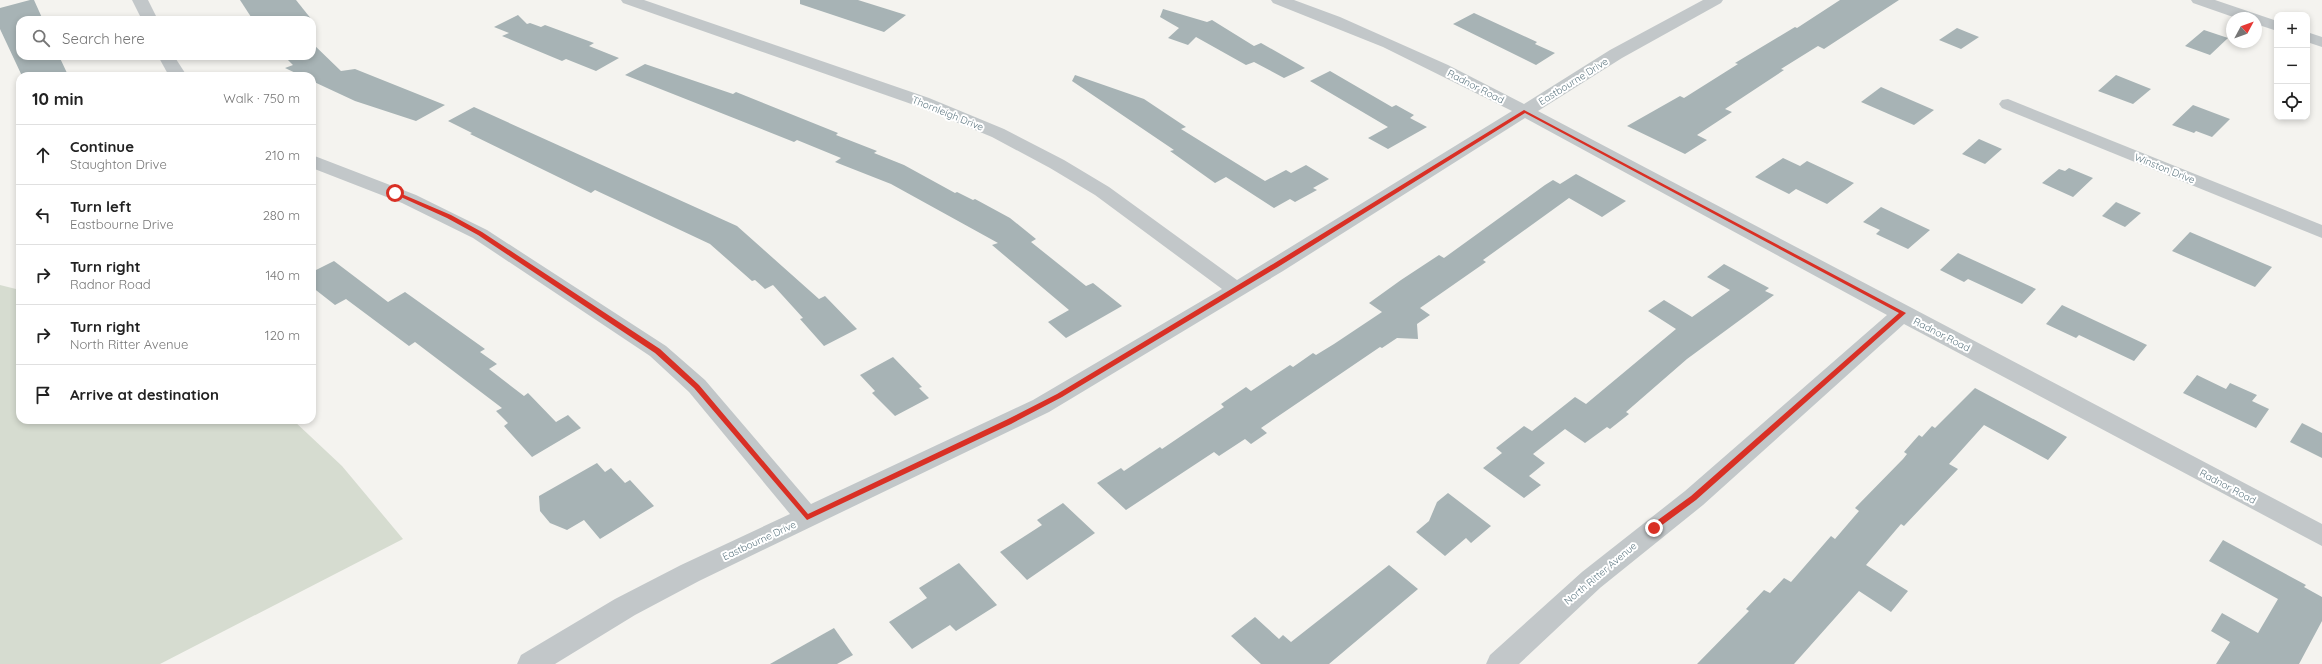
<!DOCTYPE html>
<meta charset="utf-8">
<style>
:root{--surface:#fff;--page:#f2f2f2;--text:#222;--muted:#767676;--line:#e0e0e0}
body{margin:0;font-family:Quicksand,sans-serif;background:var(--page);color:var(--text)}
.controls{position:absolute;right:12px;top:12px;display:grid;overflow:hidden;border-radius:8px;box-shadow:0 2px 6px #0003}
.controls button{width:36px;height:36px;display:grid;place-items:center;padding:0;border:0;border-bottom:1px solid var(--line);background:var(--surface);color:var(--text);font:20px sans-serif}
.compass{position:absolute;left:2226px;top:12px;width:36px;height:36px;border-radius:50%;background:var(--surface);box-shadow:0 2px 6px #0003;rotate:49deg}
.stop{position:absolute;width:12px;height:12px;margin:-9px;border:3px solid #d93025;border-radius:50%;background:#fff}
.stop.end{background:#d93025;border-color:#fff;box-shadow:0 1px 4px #0008}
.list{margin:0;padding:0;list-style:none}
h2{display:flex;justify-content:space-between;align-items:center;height:52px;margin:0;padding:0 16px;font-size:17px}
h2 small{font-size:13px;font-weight:400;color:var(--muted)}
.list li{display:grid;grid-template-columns:26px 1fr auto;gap:12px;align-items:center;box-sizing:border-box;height:60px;padding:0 16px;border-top:1px solid var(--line)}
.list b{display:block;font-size:15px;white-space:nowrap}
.list p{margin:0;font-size:13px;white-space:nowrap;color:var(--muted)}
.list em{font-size:13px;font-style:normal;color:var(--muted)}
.icon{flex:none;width:22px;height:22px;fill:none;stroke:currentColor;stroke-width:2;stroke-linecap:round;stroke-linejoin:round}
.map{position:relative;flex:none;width:2322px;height:664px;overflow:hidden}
.search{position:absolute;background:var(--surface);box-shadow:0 2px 6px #0003;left:16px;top:16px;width:300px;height:44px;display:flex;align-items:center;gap:10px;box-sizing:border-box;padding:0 14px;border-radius:12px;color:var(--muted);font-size:15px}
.panel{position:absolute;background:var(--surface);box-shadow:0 2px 6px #0003;left:16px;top:72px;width:300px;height:352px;border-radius:12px}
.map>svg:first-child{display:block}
</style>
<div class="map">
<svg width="2322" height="664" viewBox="0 0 2322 664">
<rect width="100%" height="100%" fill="#f4f3ef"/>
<polygon fill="#d6dcd0" points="0,285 20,290 20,420 293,420 342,466 403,539 160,664 0,664"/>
<g fill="#a7b3b5">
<polygon points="30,0 34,0 43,20 20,20 20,56 59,56 67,73 56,76 22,76 0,29 0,8"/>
<polygon points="240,0 296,0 312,20 253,20"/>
<polygon points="800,0 858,0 906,15 884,32 800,4"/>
<polygon points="1840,0 1899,0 1824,49 1818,46 1781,69 1784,70 1725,109 1732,112 1697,135 1707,140 1685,154 1627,126 1680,96 1684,98 1738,64 1735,63 1795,27 1797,28"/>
<polygon points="1163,9 1207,22 1212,20 1254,46 1261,43 1305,68 1284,78 1254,62 1246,65 1196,37 1188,45 1168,38 1179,28 1160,17"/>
<polygon points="1474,13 1537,42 1535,44 1555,53 1536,65 1453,24"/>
<polygon points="518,15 527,24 530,23 541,27 545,25 594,43 589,46 619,58 596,71 566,59 562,61 502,36 509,33 494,27"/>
<polygon points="1957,28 1979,37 1961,49 1939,40"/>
<polygon points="2204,30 2228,38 2210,55 2185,46"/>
<polygon points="312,43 341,71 355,69 445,105 416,121 355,101 312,81 312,76 302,76 285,68 293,65 284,56 312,56"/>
<polygon points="645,64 733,94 736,92 838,133 836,135 877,151 874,153 904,165 955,193 957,192 973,200 975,199 1010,218 1036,239 1031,242 1086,286 1093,283 1122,306 1066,338 1048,322 1069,310 992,245 998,243 891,184 835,162 841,158 797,140 794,142 625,75"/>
<polygon points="1330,71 1392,107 1396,105 1414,115 1410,118 1427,127 1388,149 1368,138 1388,127 1310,81"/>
<polygon points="1075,75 1144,99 1186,127 1181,129 1265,181 1286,170 1291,173 1306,165 1329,179 1313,188 1317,190 1295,202 1290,199 1274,208 1226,177 1215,183 1170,151 1174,150 1072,81"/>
<polygon points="2116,75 2151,89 2133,104 2098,91"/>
<polygon points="1881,87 1934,110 1914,125 1861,102"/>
<polygon points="2193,105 2230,119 2212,137 2196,131 2194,133 2172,125"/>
<polygon points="474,107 737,226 819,299 825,296 857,329 824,346 800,319 803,318 773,285 765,289 755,280 752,281 710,244 595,190 591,193 470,134 472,133 448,121"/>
<polygon points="1979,139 2002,149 1985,164 1962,154"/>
<polygon points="1783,158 1800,166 1807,161 1854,183 1827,204 1796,189 1789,194 1755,177"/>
<polygon points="2069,168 2093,178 2073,197 2042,183 2059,169 2065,171"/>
<polygon points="1576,174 1626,201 1602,217 1569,198 1483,260 1486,262 1420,308 1430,315 1417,324 1418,339 1397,338 1382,348 1380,347 1261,428 1267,433 1251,444 1245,439 1219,456 1214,452 1126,510 1097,483 1121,468 1124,471 1160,447 1162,449 1224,407 1221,404 1246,387 1251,391 1290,365 1293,367 1313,353 1316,355 1334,344 1382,312 1369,303 1401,280 1439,255 1444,258 1545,185 1553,180 1560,184"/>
<polygon points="2116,202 2141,213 2125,227 2102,216"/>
<polygon points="1881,207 1930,230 1908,249 1876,234 1880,230 1863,222"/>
<polygon points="2190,232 2272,267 2255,287 2172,251"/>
<polygon points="1958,253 2036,289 2022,304 1968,279 1964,282 1940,270"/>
<polygon points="334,261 388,302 405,292 485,349 480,352 497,364 489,369 524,396 528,393 556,422 568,415 581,428 532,457 504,426 508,423 496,411 502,408 415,342 409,346 346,299 335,305 312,287 312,272"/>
<polygon points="1724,264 1769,288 1765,291 1774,295 1687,359 1626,412 1629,414 1610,429 1607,427 1585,443 1565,429 1533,454 1545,463 1529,476 1541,485 1524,498 1483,468 1502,453 1496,448 1524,426 1532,431 1575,397 1586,404 1676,329 1648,311 1664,300 1692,317 1730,290 1707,277"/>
<polygon points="2062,305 2147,345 2134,361 2079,335 2076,338 2046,324"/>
<polygon points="893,357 922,387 919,388 929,398 895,416 872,393 875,391 860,375"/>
<polygon points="2197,375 2226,389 2230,383 2257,395 2252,401 2269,409 2256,428 2183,393"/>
<polygon points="1975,388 2067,437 2048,460 1984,425 1949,464 1958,469 1904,526 1901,524 1866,565 1908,591 1891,612 1859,591 1794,664 1697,664 1749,611 1746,609 1764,590 1770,593 1784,578 1791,582 1831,536 1835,539 1859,511 1855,508 1903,459 1907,454 1904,452 1919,435 1922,437 1932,426 1935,428"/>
<polygon points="2302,423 2322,433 2322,458 2290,442"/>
<polygon points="597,463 605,472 611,468 625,483 630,480 654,506 600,539 584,520 567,530 550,523 540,511 539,496"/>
<polygon points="1448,493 1491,526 1471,543 1466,538 1445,556 1416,532 1429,521 1437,502"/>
<polygon points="1063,503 1095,533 1027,580 1000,552 1042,525 1037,520"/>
<polygon points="2223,540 2306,585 2304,587 2322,597 2322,621 2299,664 2216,664 2230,642 2211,631 2222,613 2258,633 2278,599 2209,561"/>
<polygon points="959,563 997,605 956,631 950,625 912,649 889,622 927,598 919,588"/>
<polygon points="1389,565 1418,589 1329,664 1261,664 1231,636 1255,617 1279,639 1283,635 1291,642"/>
<polygon points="834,628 853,655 837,664 770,664"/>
</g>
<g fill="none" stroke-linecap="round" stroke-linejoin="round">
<g fill="#c2c7c9" fill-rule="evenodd">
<polygon points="132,0 148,0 158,20 142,20"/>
<polygon points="621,0 644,0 929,98 1004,129 1064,160 1109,187 1237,280 1512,111 1383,47 1273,3 1271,0 1294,0 1340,17 1448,65 1524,104 1610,50 1703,0 1723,0 1721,3 1622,58 1538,111 2322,524 2322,546 1904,324 1703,505 1600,588 1519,664 1486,664 1490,655 1582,572 1685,491 1887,315 1525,118 1283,271 1049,412 699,581 635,615 555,664 517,664 521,655 615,599 681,565 790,514 689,392 650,356 473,238 402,203 312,168 312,155 416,195 487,230 666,346 705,380 811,504 1033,400 1222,289 1095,195 1050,168 992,137 917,106 623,3"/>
<polygon points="2191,0 2215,0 2277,21 2277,31 2256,24 2256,18 2236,18 2193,3"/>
<polygon points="2307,32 2322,37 2322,47 2307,42"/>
<polygon points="158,56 174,56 187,76 169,76"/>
<polygon points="2008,99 2322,225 2322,238 2002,108 1999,104 2002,100"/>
</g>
</g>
<polygon fill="#d93025" points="1524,110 1906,313 1696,500 1654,531 1650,528 1651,525 1691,496 1899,313 1525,113 1278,267 1062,397 1011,424 807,520 694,388 655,353 478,235 447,218 392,193 397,192 451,215 482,232 660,349 699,385 808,514 1006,420 1057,394 1273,264"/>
<g text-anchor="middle" stroke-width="4" stroke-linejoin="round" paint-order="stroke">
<g font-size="10" fill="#607983" stroke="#fff">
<text transform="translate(1573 81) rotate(-32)" y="4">Eastbourne Drive</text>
<text transform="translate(1476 86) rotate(27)" y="4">Radnor Road</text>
<text transform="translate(948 113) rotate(22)" y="4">Thornleigh Drive</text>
<text transform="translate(2165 168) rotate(22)" y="4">Winston Drive</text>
<text transform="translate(1942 334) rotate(27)" y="4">Radnor Road</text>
<text transform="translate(2228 486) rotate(28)" y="4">Radnor Road</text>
<text transform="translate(759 540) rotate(-25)" y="4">Eastbourne Drive</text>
<text transform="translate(1600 573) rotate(-40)" y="4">North Ritter Avenue</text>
</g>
</g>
</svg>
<div class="controls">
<button>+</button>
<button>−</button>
<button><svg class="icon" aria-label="locate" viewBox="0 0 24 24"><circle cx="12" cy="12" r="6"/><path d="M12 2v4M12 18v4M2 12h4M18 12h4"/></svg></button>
</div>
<svg class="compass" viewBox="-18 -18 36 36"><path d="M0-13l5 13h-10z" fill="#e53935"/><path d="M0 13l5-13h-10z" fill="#767676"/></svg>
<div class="stop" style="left:395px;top:193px"></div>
<div class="stop end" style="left:1654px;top:528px"></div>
<div class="search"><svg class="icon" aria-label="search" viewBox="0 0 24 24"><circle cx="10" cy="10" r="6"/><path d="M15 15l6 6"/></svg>Search here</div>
<section class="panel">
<h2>10 min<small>Walk · 750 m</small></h2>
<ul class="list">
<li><svg class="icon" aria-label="ahead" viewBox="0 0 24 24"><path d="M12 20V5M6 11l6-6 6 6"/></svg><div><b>Continue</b><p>Staughton Drive</p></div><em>210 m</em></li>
<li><svg class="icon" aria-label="left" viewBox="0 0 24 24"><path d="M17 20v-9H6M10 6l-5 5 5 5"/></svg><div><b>Turn left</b><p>Eastbourne Drive</p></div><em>280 m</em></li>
<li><svg class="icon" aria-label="right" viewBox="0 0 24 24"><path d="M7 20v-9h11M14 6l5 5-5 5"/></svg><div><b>Turn right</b><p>Radnor Road</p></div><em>140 m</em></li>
<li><svg class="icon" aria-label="right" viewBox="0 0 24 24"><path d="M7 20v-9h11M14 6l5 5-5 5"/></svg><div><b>Turn right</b><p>North Ritter Avenue</p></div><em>120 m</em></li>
<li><svg class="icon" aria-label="arrive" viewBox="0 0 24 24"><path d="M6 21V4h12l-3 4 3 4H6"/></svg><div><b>Arrive at destination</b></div></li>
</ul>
</section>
</div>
